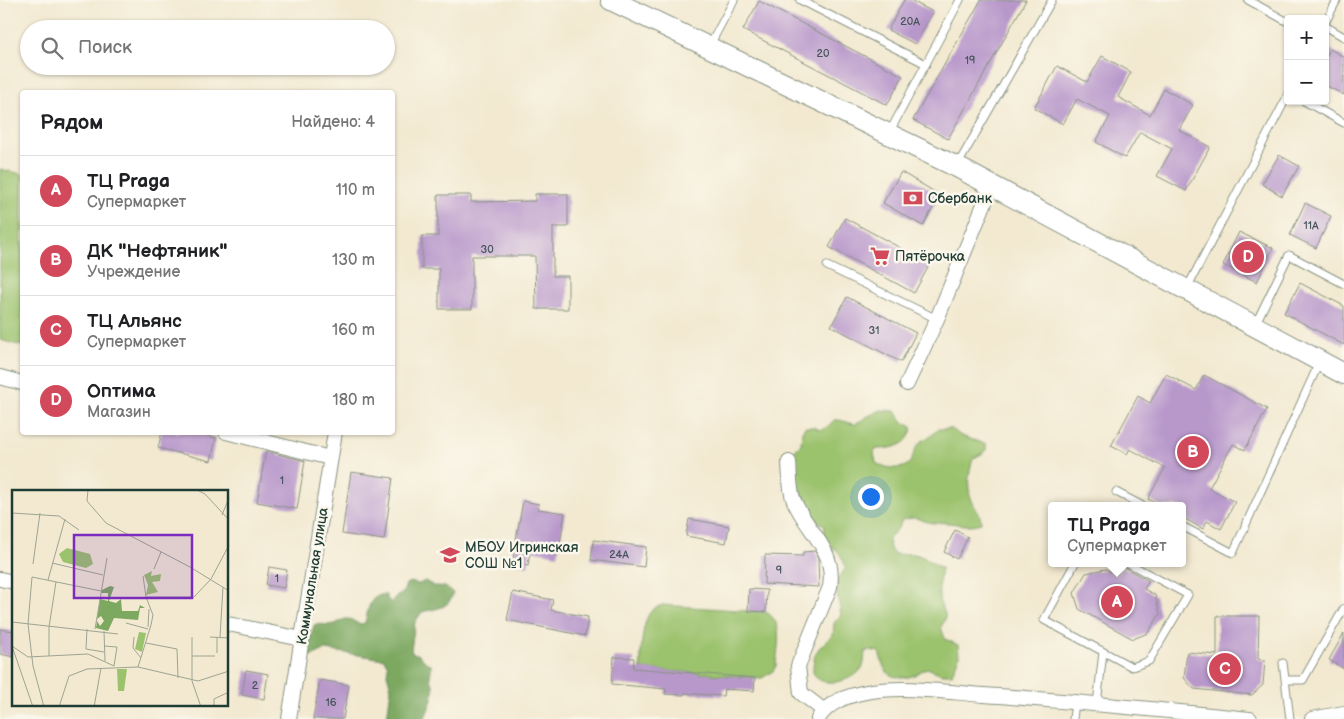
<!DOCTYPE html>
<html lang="ru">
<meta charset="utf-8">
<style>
:root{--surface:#fff;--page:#f6f6f6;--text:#202124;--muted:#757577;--line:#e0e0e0;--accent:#d1495b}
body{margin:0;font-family:"Balsamiq Sans",sans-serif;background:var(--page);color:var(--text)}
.controls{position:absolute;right:15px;top:15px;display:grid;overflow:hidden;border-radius:5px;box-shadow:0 1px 4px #0004}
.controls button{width:45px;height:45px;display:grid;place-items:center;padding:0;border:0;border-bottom:1px solid var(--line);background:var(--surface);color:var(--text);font:25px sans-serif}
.you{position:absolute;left:870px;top:496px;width:18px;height:18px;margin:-12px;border:4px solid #fff;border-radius:50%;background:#1a73e8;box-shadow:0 0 0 8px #1a73e833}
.badge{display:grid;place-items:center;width:32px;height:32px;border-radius:50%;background:var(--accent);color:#fff;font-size:16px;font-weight:700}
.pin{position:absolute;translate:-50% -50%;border:2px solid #fff;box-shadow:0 1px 5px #0006}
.popup{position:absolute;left:1048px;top:502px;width:138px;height:65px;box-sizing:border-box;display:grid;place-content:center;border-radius:5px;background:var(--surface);filter:drop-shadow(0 1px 4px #0005);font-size:16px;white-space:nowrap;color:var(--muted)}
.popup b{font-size:19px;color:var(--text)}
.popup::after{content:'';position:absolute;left:50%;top:100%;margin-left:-10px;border:10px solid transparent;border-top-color:var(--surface)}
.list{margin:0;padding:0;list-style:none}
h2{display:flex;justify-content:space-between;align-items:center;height:65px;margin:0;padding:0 20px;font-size:21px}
h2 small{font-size:16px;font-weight:400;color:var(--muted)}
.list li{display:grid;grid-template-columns:32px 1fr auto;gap:15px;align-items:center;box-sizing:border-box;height:70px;padding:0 20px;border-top:1px solid var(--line)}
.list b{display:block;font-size:19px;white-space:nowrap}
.list p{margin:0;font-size:16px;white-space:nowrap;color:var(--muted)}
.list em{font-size:16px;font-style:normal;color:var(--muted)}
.icon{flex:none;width:28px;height:28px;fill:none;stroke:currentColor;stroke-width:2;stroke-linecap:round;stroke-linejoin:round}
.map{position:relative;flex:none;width:1344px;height:719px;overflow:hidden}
.search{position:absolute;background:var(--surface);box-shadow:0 1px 4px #0004;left:20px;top:20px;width:375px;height:55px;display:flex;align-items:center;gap:12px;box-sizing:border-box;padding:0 18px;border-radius:28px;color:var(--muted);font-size:19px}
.panel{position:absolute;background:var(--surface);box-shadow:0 1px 4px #0004;left:20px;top:90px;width:375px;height:345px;border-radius:5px}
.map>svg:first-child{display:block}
</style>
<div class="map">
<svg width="1344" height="719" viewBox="0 0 1344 719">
<rect width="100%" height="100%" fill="#fbf7ec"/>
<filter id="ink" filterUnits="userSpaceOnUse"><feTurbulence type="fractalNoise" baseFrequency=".02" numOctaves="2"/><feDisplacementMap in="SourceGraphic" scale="10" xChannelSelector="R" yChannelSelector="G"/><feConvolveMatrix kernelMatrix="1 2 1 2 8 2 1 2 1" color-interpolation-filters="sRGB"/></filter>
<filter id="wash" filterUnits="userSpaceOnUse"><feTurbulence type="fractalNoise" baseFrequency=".0096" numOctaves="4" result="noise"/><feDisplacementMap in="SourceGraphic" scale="20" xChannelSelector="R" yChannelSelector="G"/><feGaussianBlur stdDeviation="1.12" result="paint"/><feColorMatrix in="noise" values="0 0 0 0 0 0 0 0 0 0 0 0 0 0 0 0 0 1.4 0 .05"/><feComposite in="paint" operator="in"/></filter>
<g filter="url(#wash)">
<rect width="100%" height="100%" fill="#f2e9d0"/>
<g fill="#9bc26d" stroke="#5d8050">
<polygon points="0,169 22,174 22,346 0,340"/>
<path d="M881,410L895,411L903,422L912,427C910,446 892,449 876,449L874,453L876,463C885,468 903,472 910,462C914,456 914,449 919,444C925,437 931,438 938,429H952L961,436L986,444V451L973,459C968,475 966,490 974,505C978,513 981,514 981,523C967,527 962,524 949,523C944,522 938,523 933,523C918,521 921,515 902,520L899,527L889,538C889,543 889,549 893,553C898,556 907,553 913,554C923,555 932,563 941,568C940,577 938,588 939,597C940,611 951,611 941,627L945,639L958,645L959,656L952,674H942L927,668C922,670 920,671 916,674C912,677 905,678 900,677C884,677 883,664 879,652L869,650L865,652C864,658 865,664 862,668C855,679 834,685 822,681C818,680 816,676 813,673C813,650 818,649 833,635L834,623L841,615L837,594L838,578L846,568C842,556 838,549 826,543L824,536L825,526L817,520L803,516L791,472L792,454L801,444L802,431L805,427H815C822,434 829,425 834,420C843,419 847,424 856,424L866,417Z"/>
<path d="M662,605L766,612C785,623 777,648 776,666L773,671L762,678L641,669C640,656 642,625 649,614C652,609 657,607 662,605Z"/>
</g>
<path fill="#7ca860" stroke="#4e724a" d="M425,581L434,586L445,587L453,593C449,610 435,608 422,612L415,622L411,650L413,654H418L427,663L431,665C432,670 430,673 430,677C430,683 432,679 433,684C435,696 429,709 424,719H387L391,688L387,674L388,666L384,659L326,650C319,651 313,658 306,655L305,639L311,637L314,625C321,623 327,626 335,624C339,623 341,619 346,619C354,618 355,626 365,623C368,611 369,593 386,595L388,600L392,603L394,598L403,593L406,584L410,582L419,584Z"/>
<g id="blocks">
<g fill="#b898cb">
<polygon points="904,0 910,0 933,12 915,44 888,30"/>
<polygon points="981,0 1026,0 948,139 913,120"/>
<polygon points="759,1 903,76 887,105 743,30"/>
<polygon points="1330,49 1344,57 1344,95 1325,85 1325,58"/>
<polygon points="1102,56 1131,72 1118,97 1150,115 1164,89 1193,105 1179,130 1210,147 1186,191 1157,176 1172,149 1140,132 1125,158 1096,142 1110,116 1077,99 1063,124 1034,108 1057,66 1087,82"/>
<polygon points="1279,155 1299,166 1282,196 1262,184"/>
<polygon points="901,172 940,195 923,226 883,203"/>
<polygon points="535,194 568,194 568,227 553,227 553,276 568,276 568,309 536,309 535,256 472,256 472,309 439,309 439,269 422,269 422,236 438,236 438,195 471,195 471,202 535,201"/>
<polygon points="1305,203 1331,216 1316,248 1290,235"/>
<polygon points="845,218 930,264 914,293 829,247"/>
<polygon points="1239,232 1273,248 1257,282 1223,265"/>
<polygon points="1300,283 1344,306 1344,345 1284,313"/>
<polygon points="847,297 916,333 901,362 831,326"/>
<polygon points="1166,374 1196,390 1204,375 1267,409 1245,450 1233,444 1209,488 1235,502 1221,529 1207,521 1203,529 1182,517 1182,506 1161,506 1148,499 1165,468 1130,449 1127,454 1111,446 1138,396 1150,403"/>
<polygon points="162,432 192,432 216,438 211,461 158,448"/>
<polygon points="266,451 305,461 297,509 257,502"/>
<polygon points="351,472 393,478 384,540 342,534"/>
<polygon points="523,501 539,504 538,509 565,513 558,555 530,550 528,566 512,563"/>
<polygon points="689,519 729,526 726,543 686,536"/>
<polygon points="955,530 968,537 957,559 944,552"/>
<polygon points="594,540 646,547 644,567 591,560"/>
<polygon points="815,551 818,558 819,587 764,584 765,555 803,556 803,552"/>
<polygon points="1122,566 1149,581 1144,589 1155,595 1160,614 1148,633 1133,639 1079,609 1074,593 1086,573 1106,569 1117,575"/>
<polygon points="269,567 287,570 284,588 266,585"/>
<polygon points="749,589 767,590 766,612 748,611"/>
<polygon points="513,592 553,600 551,610 588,617 585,636 507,620"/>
<polygon points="1217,616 1259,616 1258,659 1265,660 1263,685 1252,695 1194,689 1184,678 1187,652 1217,655"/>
<polygon points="0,629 14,631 14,657 0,654"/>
<polygon points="1344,633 1344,669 1329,660"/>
<polygon points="614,657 634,658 633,668 755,678 754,691 724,689 723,696 684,693 684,695 665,694 666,689 612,684"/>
<polygon points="246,670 268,674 264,699 242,695"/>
<polygon points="320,680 349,685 343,719 313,719"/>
</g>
</g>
</g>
<g filter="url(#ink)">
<use href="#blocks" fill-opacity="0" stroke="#889382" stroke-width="1"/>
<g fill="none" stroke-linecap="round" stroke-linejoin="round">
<defs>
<g id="lane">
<polyline points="800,0 926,64"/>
<polyline points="1248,0 1288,22"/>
<polyline points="1325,23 1337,0"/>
<polyline points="1325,26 1344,37"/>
<polyline points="710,45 734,0"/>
<polyline points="1304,101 1344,123"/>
<polyline points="889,133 960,0"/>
<polyline points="957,166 1052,0"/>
<polyline points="827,266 937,319"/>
<polyline points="1187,288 1288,95"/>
<polyline points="1255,325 1289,255 1344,284"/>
<polyline points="1116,492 1143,506"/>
<polyline points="1182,526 1233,553 1319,363"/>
<polyline points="1075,563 1044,620 1132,667 1149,661 1188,595 1128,563"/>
<polyline points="1283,663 1290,719"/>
<polyline points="1286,680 1303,680 1344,608"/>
<polyline points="1097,704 1103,652"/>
<polyline points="1073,719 1075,702"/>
</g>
<g id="street">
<polyline points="0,377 22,383"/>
<polyline points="907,384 937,319 992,185"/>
<polyline points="226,432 330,458"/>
<path d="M789,462C790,474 789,489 794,501C808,533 836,549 830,587L798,666L801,693L823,710"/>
<polyline points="0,579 14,582"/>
<polyline points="228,624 302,639"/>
<polyline points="289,719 335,432"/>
<path d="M818,719C828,702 846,696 866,692C904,685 945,692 984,695C1073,701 1161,710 1250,719"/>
<polyline points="1312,719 1344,713"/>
</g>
<polyline id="secondary" points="611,0 957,167 1344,374"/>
</defs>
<use href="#lane" stroke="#889382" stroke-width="9"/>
<use href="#street" stroke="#889382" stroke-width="16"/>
<use href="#secondary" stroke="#889382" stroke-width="22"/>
<use href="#lane" stroke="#fff" stroke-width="7"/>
<use href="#street" stroke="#fff" stroke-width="14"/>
<use href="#secondary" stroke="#fff" stroke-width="20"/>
</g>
</g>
<defs>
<symbol id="bank-bare" viewBox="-9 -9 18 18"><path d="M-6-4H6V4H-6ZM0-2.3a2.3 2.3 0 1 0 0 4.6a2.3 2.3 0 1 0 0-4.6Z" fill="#d1495b" stroke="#fbf7ec" stroke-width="2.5" paint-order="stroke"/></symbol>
<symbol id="supermarket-bare" viewBox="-9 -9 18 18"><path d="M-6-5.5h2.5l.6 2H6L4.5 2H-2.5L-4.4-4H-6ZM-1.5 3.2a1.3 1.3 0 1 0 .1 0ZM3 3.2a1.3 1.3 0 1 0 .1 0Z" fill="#d1495b" stroke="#fbf7ec" stroke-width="2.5" paint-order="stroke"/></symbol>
<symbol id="school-bare" viewBox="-9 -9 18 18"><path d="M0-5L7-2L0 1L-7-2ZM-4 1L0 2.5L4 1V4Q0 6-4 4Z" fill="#d1495b" stroke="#fbf7ec" stroke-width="2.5" paint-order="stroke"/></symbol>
</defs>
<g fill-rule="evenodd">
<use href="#bank-bare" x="899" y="184" width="28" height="28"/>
<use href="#supermarket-bare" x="866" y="242" width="28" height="28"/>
<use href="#school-bare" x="436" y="541" width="28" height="28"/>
</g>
<g text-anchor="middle" stroke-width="5" stroke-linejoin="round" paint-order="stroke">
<g font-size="11" fill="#45545a">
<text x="910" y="25">20А</text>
<text x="823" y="57">20</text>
<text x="970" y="64">19</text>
<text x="1311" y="229">11А</text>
<text x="487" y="253">30</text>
<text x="874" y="334">31</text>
<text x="282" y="484">1</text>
<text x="619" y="558">24А</text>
<text x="779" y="574">9</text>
<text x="277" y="582">1</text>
<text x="255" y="689">2</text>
<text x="331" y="706">16</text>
</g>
<g font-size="14" fill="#1f3d34" stroke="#fbf7ec" text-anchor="start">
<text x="928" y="203">Сбербанк</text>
<text x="895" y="261">Пятёрочка</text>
<text x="465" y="552">МБОУ Игринская<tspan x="465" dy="16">СОШ №1</tspan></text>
</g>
<g font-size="14" fill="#1f3d34" stroke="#fbf7ec">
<text transform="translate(312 576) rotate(-81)" y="5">Коммунальная улица</text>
</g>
</g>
<g transform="translate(12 490)">
<rect width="216" height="216" fill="#f2e9d0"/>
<path d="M55,58L78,64L81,74L74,78L51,72L47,64ZM140,81L139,86L149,84L148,91L140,92L146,102L134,105L136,95L132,85ZM127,142L134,143L130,162L123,159ZM105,179H115L112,201H106Z" fill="#9bc26d"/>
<path d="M98,96L102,97L97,111L104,113L109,109L110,121H126L128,115L133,118H128L126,130L102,128L96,141L84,138L85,131L88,136L92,131L89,126L85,129L88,109L96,111V103H89L90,100Z" fill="#7ca860"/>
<path fill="none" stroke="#9ea492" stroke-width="1" d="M76,0L75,11L94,33L178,77L217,101M185,0L193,4L217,30M0,23L47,26L67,40M210,25L217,8M40,73L91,85M21,74L28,23M142,79L149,62M131,86L134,107M36,90L53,29M134,107H182L199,89L217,55M0,132L106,144M114,133L136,139M136,137L137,119M75,139L74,159L92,162M83,139L95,68M92,141L93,171M122,147L121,158L129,168M180,147V191L189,217M198,147L217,148M205,147V163M208,147L211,97M134,153L165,159L166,188M0,156L16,167L76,164L102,176M92,156L105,157L102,176M1,159L21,217M37,166V137L44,92M180,166H203M126,177L139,135L141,125L134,107M32,217L21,176L16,134L20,87L89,101M47,217L57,186L75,179L126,177L186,191L217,181M82,217L89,178M202,217V209L217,202"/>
<path fill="#7b2cbf" fill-opacity="0.15" stroke="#7b2cbf" stroke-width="2.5" d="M62,45H180V108H62Z"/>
<rect width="216" height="216" fill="none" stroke="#1f3d34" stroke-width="2.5"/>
</g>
</svg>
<div class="controls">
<button>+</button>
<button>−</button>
</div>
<div class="you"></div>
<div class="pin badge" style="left:1117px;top:602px">A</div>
<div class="popup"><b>ТЦ Praga</b>Супермаркет</div>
<div class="pin badge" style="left:1193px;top:452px">B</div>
<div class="pin badge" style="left:1225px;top:669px">C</div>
<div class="pin badge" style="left:1248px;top:257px">D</div>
<div class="search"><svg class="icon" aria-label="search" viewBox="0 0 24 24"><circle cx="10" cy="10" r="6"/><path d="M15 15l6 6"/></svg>Поиск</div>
<section class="panel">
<h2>Рядом<small>Найдено: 4</small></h2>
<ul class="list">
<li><span class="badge">A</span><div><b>ТЦ Praga</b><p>Супермаркет</p></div><em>110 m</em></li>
<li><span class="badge">B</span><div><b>ДК &quot;Нефтяник&quot;</b><p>Учреждение</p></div><em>130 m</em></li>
<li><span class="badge">C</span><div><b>ТЦ Альянс</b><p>Супермаркет</p></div><em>160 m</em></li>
<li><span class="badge">D</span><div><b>Оптима</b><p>Магазин</p></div><em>180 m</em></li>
</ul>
</section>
</div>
